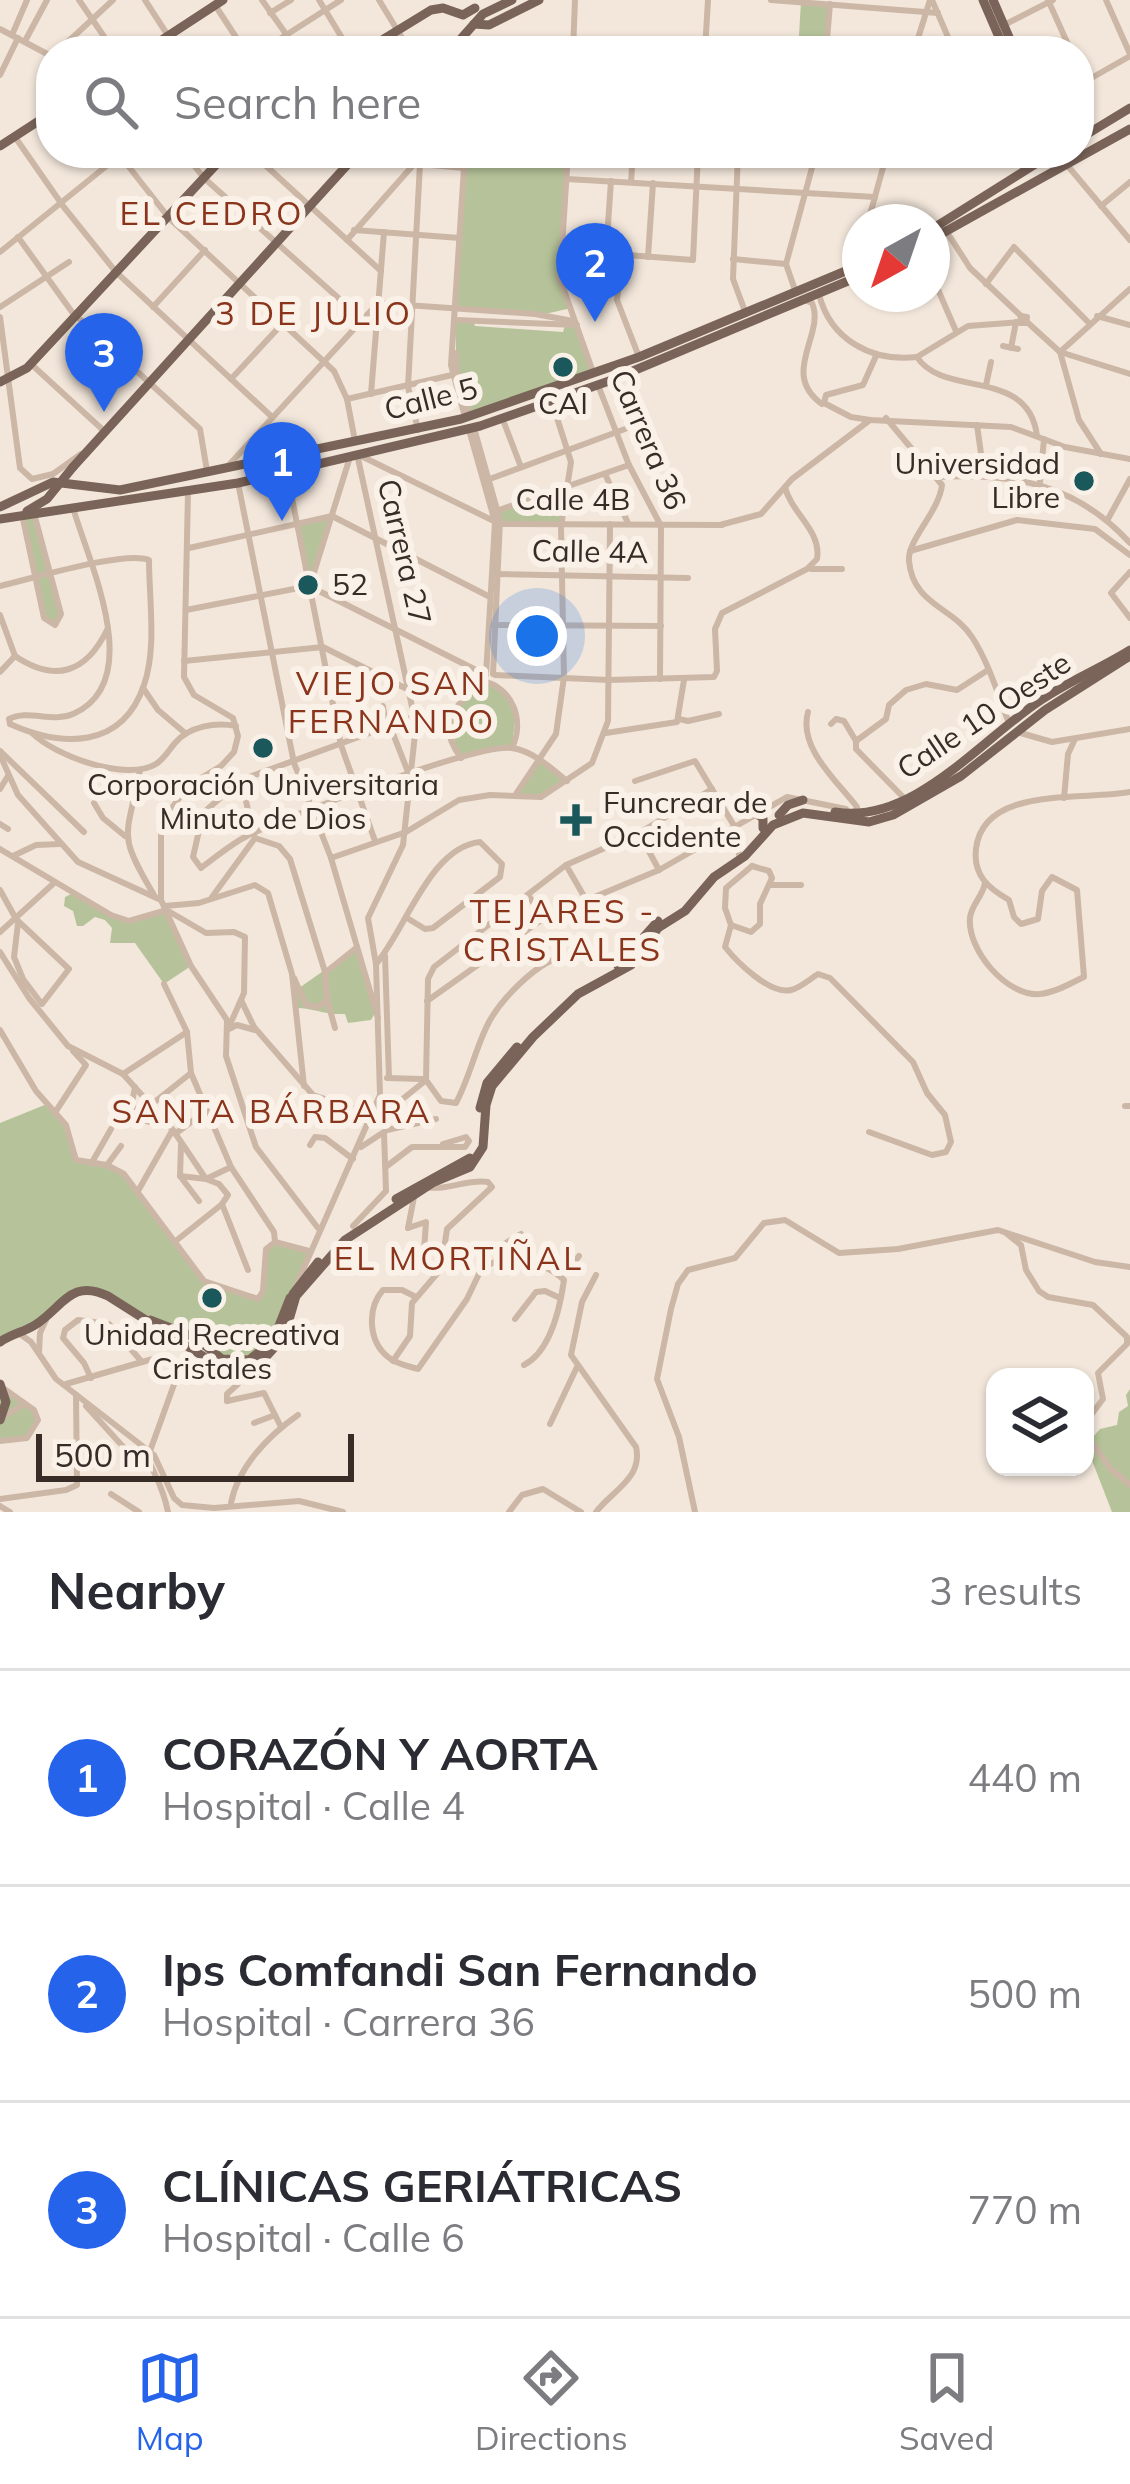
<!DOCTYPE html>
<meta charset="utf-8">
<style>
:root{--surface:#fff;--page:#f7f7f7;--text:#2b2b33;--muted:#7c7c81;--line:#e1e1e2;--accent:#2563eb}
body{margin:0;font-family:Mulish,sans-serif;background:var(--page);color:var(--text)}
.controls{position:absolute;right:36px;bottom:36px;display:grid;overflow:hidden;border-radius:24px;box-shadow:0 3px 9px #0004}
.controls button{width:108px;height:108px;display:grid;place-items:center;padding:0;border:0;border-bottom:3px solid var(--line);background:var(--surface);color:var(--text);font:60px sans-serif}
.compass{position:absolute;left:842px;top:204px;width:108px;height:108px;border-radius:50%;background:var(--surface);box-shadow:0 3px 9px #0004;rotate:220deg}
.scale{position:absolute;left:36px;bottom:30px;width:318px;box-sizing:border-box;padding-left:12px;border:6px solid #382c27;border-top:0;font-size:33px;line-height:42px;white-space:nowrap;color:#382c27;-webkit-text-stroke:9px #faf1e8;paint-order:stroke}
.you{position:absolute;left:537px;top:636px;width:42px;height:42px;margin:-30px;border:9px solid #fff;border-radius:50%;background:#1a73e8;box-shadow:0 0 0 18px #1a73e833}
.badge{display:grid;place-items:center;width:78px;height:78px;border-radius:50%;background:var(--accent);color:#fff;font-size:39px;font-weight:700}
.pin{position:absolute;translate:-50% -99px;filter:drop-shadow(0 3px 6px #0008)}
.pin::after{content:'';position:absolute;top:63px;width:42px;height:36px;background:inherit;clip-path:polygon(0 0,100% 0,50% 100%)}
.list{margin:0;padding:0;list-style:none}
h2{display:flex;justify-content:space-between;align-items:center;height:156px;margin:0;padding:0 48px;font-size:51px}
h2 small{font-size:39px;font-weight:400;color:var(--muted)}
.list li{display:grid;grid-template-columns:78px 1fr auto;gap:36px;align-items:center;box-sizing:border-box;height:216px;padding:0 48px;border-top:3px solid var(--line)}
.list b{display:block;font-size:45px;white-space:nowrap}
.list p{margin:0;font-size:39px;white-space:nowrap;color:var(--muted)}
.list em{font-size:39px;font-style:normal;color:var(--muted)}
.icon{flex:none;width:66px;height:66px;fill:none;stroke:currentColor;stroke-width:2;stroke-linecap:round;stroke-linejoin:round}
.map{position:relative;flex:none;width:1130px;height:1512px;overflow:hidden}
.search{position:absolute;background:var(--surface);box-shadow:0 3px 9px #0004;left:36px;right:36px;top:36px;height:132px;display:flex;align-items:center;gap:30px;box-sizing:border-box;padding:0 42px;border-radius:48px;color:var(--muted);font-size:45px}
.sheet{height:804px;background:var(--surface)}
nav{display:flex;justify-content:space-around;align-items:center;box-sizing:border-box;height:168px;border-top:3px solid var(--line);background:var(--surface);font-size:33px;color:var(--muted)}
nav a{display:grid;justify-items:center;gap:6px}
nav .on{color:var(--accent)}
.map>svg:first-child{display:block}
</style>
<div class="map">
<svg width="1130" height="1512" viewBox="0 0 1130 1512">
<rect width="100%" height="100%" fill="#f3e7db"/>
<g fill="#b6c39a">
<polygon points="801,2 830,4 826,51 798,51"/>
<polygon points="486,39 574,44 573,51 475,51"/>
<polygon points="465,153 568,153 560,279 571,308 541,315 456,310"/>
<polygon points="456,320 473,320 475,326 563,332 565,325 577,325 593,372 470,416 456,365"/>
<polygon points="566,486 561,524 500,524 499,510"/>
<polygon points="332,516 309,586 297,526"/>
<polygon points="35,517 60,620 48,623 23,519"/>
<path d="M482,681L493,683L516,710L512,748L461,758C442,712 451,716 482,681Z"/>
<polygon points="540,759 567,781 541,797 516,794"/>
<polygon points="71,894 129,921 167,910 191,966 164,984 135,943 110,943 112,928 105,920 95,917 83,926 77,926 73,911 64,906 65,897"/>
<path d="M356,948L375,1013L371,1020L348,1023L345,1014C323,1015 311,1007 294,1008L292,974L299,988Z"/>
<polygon points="47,1104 62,1117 76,1160 119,1169 197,1274 211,1285 260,1296 265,1255 271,1243 309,1251 280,1329 261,1354 227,1360 194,1337 155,1322 108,1296 79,1290 50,1314 0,1342 0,1123"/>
<polygon points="0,1384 37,1414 31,1435 0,1441"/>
<polygon points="1130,1389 1130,1512 1112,1512 1086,1445 1100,1429 1117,1425 1119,1412 1128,1406 1126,1395"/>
</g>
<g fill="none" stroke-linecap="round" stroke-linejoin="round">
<g stroke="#ccb7a6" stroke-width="6">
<polyline points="79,0 114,51"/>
<polyline points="145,0 178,51"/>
<polyline points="262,0 298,51"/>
<polyline points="319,0 350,51"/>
<polyline points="379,0 410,51"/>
<polyline points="771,0 938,13"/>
<polyline points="932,0 954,51"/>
<polyline points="1048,0 1071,51"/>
<polyline points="1106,0 1130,54"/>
<polyline points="215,5 245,51"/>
<polyline points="270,13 291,0"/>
<polyline points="1004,25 1053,0"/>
<polyline points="0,29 51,56"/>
<polyline points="12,35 27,0"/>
<polyline points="25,41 47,0"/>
<polyline points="475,50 486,39 707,51"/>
<polyline points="705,50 708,0"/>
<polyline points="58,51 113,0"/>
<polyline points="261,51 341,0"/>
<polyline points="573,51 575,0"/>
<polyline points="826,51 830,4"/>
<polyline points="914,51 930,0"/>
<polyline points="0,75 18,38"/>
<polyline points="1079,85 1130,56"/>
<polyline points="15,137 63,206 116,272 271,416"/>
<polyline points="118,153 169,218 334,371 347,399 355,441"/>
<polyline points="184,153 204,178 363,320"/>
<polyline points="252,153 381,271"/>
<polyline points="403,153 420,164 464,168"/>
<polyline points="465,153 451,365 465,417"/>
<polyline points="568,153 560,279 593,372"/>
<polyline points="738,153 733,279 746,314"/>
<polyline points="1067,165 1130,240"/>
<polyline points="567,179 875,197"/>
<polyline points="631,182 633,153"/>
<polyline points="1101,206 1130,182"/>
<polyline points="868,222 887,153"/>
<polyline points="945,229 970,268 1021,316"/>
<polyline points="354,230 460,238"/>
<polyline points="18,237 72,312 200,429 207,471"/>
<polyline points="347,240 415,163"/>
<polyline points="562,250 693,260 698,153"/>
<polyline points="0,252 120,155"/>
<polyline points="606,253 611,181"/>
<polyline points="623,255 617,300 639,357"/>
<polyline points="648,257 653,183"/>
<polyline points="733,259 786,264"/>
<polyline points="857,267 860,250"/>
<polyline points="932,276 956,331"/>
<polyline points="986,284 1014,247 1089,323"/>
<polyline points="796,293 786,264 816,153"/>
<path d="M819,294C830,340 872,362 917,357C943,398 1029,367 1037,436"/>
<path d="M805,300L812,303C826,334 779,373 822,404"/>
<polyline points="0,307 69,262"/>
<polyline points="153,307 205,250"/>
<polygon points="1021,316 1027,317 1026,323 1020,323"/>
<polyline points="1097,316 1130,325"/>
<polyline points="0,317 20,468 32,479 53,474 81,454"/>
<polyline points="456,320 577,325"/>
<polyline points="1027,322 1060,352 1130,374"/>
<polyline points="1003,346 1018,349"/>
<polyline points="1011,348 1016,322"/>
<polyline points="1060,352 1079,420 1101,454"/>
<polyline points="1060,352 1130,289"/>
<polyline points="456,353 457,373 470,416"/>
<polyline points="876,356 863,385 826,395 824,403 851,417 870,420 1011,427 1065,447 1130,459"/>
<polyline points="917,357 968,326 1020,322"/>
<polyline points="31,364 103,430"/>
<polyline points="231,379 283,323"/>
<polyline points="598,385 629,465 661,526 660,679"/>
<polyline points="986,385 991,362"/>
<polyline points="371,394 384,232"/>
<polyline points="347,399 452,375"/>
<path d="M886,418L942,485C939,512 907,540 909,561C913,605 953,607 972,637C989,663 998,695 1009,723"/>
<polyline points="503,420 521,467"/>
<polyline points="977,425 984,475"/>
<polyline points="474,428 500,520 493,674"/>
<polyline points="418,430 408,387 420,164"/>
<polyline points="361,456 500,524 722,525"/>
<polyline points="227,467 378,303 535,314 573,321"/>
<polyline points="287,473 341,745 375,841"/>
<polyline points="605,474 628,523"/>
<path d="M938,477C1015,473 1076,484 1130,543"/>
<polyline points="487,480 625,429"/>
<polyline points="1040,482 1044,439"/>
<polyline points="238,483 294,763 331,858 378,1018"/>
<polyline points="188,492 184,677 194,695 233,718 238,736 234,752 221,766 188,786 161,823 161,900 191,966 227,1020 226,1056 256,1147 318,1228"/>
<polyline points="499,510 629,465"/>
<polyline points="23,519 44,618 55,625 61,614 35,517"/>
<polyline points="1108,519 1130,479"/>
<polyline points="720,525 761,514 792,479 870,420"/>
<polyline points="189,548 332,516 490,597"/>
<polyline points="910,551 1017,520 1095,529 1130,555"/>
<polyline points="811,569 842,569"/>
<polyline points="1130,572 1111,593 1130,618"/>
<polyline points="494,574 688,578"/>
<polyline points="311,582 350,457"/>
<path d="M0,586C31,579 125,550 149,560C149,599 157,648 144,685C122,750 61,747 10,724"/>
<polyline points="186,610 309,586 486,675"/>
<path d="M0,615L15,656C55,683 86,673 107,630"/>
<polyline points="490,625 661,626"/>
<polyline points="184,661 323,647 409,690"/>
<polyline points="0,672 15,656"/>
<path d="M495,675L609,680L714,677L717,671L715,629L722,613L807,569L817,559C822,531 791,513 785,487"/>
<path d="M482,681C513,687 525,721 512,748"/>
<polyline points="143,688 158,710 185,733"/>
<polyline points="383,706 386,727"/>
<path d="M808,712C798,748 837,781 857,807L855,812"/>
<path d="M416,716L241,780L203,813L193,857L201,868C216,857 231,844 247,836C286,817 477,743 512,748C533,751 551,768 567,781"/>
<polyline points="679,719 688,721 719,714"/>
<path d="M10,724L9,719C28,709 52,723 73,714C146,682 90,565 74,511"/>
<polyline points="831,724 836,719 844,721 856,741"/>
<polyline points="390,726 408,772"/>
<polyline points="1017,732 1052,742 1130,729"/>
<path d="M32,733C55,756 127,782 156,764C164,759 169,750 175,743C189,726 216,722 236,726"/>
<polyline points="606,733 677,722 684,680"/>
<polyline points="0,751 84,832"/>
<polyline points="0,755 18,795 78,862 161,900"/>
<path d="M461,758C431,717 462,705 486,675L495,522L469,430"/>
<path d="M140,770C127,839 116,831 154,895"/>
<polyline points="241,780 254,835"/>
<polyline points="635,781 695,761 733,824 740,859"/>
<polyline points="0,789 8,776"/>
<polyline points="516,794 556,734 564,677 561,527 571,462 552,402"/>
<polyline points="904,798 856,749 856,741 886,719 889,705 906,690 926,684 957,690 988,670"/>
<polyline points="1064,798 1068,754 1075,739"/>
<polyline points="94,803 103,818 125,836"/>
<polyline points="0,824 8,829"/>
<polyline points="639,833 659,870"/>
<polyline points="255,838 279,846 290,859 325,972 327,999 319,1007 306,1005 294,978"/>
<polyline points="0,849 111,915 129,921 167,910"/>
<polyline points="13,856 36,845 60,844"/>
<polyline points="331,858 406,832 459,800 490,795 541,797 592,763 608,721 610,524"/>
<polyline points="566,865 585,898"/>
<path d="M752,866L726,888L725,908L731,925L725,947C737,962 770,995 791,990C800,988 810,979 818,974L830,978L913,1062L927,1093L945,1115L951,1142L946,1152L932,1155L869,1132"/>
<path d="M985,883C983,896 971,905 970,918C967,950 1007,997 1040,994C1055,993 1071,983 1084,977L1077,890L1052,877L1042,891L1038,919L1021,924L1014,917L1009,900C988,888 973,875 976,849C983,785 1083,801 1130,792"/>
<polyline points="771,885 801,885"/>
<polyline points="0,890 16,919 69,969 42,1004"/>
<polyline points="528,895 544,918"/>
<polyline points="212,897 255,838"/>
<polyline points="165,906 199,903 255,885 268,893 292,974 304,1086"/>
<polyline points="170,912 206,933 234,932 245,937 244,993 228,1029"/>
<polyline points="18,923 14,957 23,979 41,1003"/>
<polyline points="731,925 751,932 760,924 760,904 772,878 769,871 752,866"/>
<polyline points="0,932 54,883"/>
<polyline points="0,952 29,998 68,1046 123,1074 173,1130 206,1179 219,1184 228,1195 222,1204 248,1270"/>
<polyline points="385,956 389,1078"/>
<path d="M376,964C406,929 430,847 480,842L502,864L500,877L433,928L425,929L407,918"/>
<polyline points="326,972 356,948"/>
<polyline points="164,984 187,1032 191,1073 231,1167 274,1232 275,1242"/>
<polyline points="327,999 335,1028"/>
<polyline points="427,1001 544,918 659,870 787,797 846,809"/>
<polyline points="242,1002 254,1027 313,1095 374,1115"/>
<polyline points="229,1029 237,1025 255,1030"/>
<polyline points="0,1030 36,1091 66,1125 76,1160 107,1165 124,1174 204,1281 258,1299 263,1291 266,1249 275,1242"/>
<polyline points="123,1074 187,1032"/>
<polyline points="387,1078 422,1079"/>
<polyline points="426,1080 428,979 434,967 566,865 639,833 712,789"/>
<path d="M426,1080L441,1101L456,1103C470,1077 476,1046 489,1022C501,999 536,964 560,957"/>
<polyline points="135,1087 132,1103 137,1119 169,1126"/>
<polyline points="152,1104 191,1073"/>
<polyline points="1125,1106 1130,1106"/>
<polyline points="56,1111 86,1065 73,1051"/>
<polyline points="374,1115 390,1109 425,1081"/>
<polyline points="175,1134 206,1111"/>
<polyline points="181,1145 180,1176 199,1201"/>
<polyline points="310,1145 315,1137 325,1138 353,1159"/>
<polyline points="361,1147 387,1130 436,1119"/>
<polyline points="91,1164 111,1129"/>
<polyline points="107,1165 121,1146"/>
<polyline points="387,1166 412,1147 465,1147 469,1141 466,1137 443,1144"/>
<polyline points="180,1176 206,1179"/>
<polyline points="208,1178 231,1167"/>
<polyline points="138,1191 172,1131"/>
<polyline points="353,1226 386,1191 384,1133"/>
<polyline points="408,1228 426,1222 424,1251"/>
<polyline points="408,1228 414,1197"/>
<polyline points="1007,1234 1021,1245 1026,1270 1039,1291 1048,1297 1093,1305 1127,1337 1127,1344 1098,1373 1103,1399 1085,1423"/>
<polyline points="177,1240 221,1205"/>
<polyline points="275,1242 309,1251"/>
<polyline points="545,1267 573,1264 579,1256"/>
<path d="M482,1269C504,1251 545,1262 564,1280C560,1308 551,1351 524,1365"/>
<polyline points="295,1288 380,1095 376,964 368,918 403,845 416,725 357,454"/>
<path d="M416,1297L402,1290H383C367,1308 368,1341 388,1357C396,1364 408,1366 418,1369L467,1299L489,1253L521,1234"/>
<polyline points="515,1319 536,1292 545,1291 560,1298"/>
<polyline points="20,1334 31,1342 56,1379 154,1455 174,1498 182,1505 214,1508 299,1501 343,1512"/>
<polyline points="39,1353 40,1333 46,1320"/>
<path d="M393,1361L410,1336L412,1303L441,1269L447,1229L492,1187L488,1182C466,1179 448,1191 426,1187"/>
<polyline points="91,1378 84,1363 63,1338 65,1330 78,1320 109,1324 142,1362"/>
<polyline points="66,1384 142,1362 153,1359 169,1364 176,1379 150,1451"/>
<polyline points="227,1401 264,1393 281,1427"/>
<polyline points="227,1401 227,1394 238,1384 237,1368"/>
<polyline points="86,1406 127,1451 151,1468"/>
<polyline points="3,1417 23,1405"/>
<polyline points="254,1423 275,1415"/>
<polyline points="550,1424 577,1367"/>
<polyline points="1085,1433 1111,1469 1130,1485"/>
<polyline points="0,1441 27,1438 38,1420 34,1410 3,1388"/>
<path d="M145,1450C153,1475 162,1482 168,1512"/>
<polyline points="111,1494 139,1512"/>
<polyline points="0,1499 66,1490 77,1485 76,1395"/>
<path d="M231,1503C238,1467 268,1436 298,1415"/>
<polyline points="0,1506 10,1512"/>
<polyline points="509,1512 522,1495 543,1489 581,1512"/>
<path d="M596,1512C613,1490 643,1478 636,1447L571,1355L582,1302L596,1275"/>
<polyline points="695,1512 679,1437 657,1379 671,1309 678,1284 688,1270 735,1258 764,1223 785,1220 839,1253 898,1249 998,1230 1095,1262 1130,1267"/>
</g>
<g stroke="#7a6358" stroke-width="9">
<polyline points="983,0 1005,51"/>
<polyline points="993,0 1015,51"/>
<polyline points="474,24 489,25 539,0"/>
<polyline points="456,45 466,44 475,50"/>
<polyline points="145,51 223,0"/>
<polyline points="364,51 431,10 443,8 463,15 475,8"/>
<polyline points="450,51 483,14 512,0"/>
<polyline points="1079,139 1130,108"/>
<polyline points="0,146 51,113"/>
<polyline points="932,229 1053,153"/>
<polyline points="932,239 1130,129"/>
<polyline points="0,382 27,368 227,153"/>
<polyline points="73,467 358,153"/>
<polyline points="0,507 53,482 120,490 461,419 639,357 860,265"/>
<polyline points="0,519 238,483 480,426 609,381 860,276"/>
<path d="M835,812C913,825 980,740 1041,700C1069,681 1101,668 1130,650"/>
<polyline points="755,813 763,818 763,828"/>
<polyline points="779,815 788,805 803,800"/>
<polyline points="618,966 658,921"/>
<polyline points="480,1108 487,1083 517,1047"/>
<polyline points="396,1199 470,1158"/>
<polyline points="150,1320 194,1337 222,1359 249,1360 273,1341 290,1298"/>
<path d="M0,1342C11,1334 24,1332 35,1325C63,1307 71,1278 108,1296L217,1365L237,1368L264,1359L284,1337L296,1296L345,1240L434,1182L470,1167L483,1147L486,1105L492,1086L533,1037L578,994L631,965L658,928L685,911L714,877L745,856L773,825L803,813L869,822L893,815L961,776L1045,710L1130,656"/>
<polyline points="0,1384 6,1402 0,1420"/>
</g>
<g stroke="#7a6358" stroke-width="9">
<polyline points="27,511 47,499 73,467"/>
<polyline points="293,1294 318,1262"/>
</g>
</g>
<g fill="#1b585b" stroke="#faf1e8" stroke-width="4.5">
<circle cx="563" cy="367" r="12"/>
<circle cx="1084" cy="481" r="12"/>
<circle cx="308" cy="585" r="12"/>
<circle cx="263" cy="748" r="12"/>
<path d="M570 802h12v12h12v12h-12v12h-12v-12h-12v-12h12z"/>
<circle cx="212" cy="1298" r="12"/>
</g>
<g text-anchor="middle" stroke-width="12" stroke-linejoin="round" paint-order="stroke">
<g font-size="30" fill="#382c27" stroke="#faf1e8">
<text transform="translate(431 399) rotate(-14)" y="10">Calle 5</text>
<text transform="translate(648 440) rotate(67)" y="10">Carrera 36</text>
<text x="573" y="510">Calle 4B</text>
<text transform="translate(404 552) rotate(77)" y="10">Carrera 27</text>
<text transform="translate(590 552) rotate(1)" y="10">Calle 4A</text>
<text transform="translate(984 716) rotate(-34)" y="10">Calle 10 Oeste</text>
</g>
<g font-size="30" fill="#382c27" stroke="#faf1e8">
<text x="563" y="414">CAI</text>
<text x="1060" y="474" text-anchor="end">Universidad<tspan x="1060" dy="34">Libre</tspan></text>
<text x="332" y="595" text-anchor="start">52</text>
<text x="263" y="795">Corporación Universitaria<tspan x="263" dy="34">Minuto de Dios</tspan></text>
<text x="603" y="813" text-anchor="start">Funcrear de<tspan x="603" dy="34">Occidente</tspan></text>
<text x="212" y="1345">Unidad Recreativa<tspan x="212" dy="34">Cristales</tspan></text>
</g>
<g font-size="33" letter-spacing="3" fill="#8b341c" stroke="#faf1e8">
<text x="212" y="225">EL CEDRO</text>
<text x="314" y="325">3 DE JULIO</text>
<text x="392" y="695">VIEJO SAN<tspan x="392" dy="38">FERNANDO</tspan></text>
<text x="563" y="923">TEJARES -<tspan x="563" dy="38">CRISTALES</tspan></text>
<text x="272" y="1123">SANTA BÁRBARA</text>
<text x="459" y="1270">EL MORTIÑAL</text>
</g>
</g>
</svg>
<div class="controls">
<button><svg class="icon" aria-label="layers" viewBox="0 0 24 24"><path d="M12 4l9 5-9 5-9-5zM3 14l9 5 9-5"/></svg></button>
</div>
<svg class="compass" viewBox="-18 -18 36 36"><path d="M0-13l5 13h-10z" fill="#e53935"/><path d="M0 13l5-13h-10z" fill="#7c7c81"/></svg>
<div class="scale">500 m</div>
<div class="you"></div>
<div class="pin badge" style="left:282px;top:521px">1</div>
<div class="pin badge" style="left:595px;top:322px">2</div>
<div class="pin badge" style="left:104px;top:412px">3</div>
<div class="search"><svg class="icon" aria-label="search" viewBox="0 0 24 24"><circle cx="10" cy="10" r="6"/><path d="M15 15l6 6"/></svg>Search here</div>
</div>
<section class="sheet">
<h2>Nearby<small>3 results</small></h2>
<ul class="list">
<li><span class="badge">1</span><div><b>CORAZÓN Y AORTA</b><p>Hospital · Calle 4</p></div><em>440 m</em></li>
<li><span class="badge">2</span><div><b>Ips Comfandi San Fernando</b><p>Hospital · Carrera 36</p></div><em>500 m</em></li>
<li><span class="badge">3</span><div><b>CLÍNICAS GERIÁTRICAS</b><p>Hospital · Calle 6</p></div><em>770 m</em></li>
</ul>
</section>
<nav>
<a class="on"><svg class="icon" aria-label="map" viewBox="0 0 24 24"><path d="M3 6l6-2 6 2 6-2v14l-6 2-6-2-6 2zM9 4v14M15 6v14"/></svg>Map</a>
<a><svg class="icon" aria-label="directions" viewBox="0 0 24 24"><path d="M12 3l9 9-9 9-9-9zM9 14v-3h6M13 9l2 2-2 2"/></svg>Directions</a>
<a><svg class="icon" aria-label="saved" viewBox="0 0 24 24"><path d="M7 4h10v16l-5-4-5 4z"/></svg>Saved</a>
</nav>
